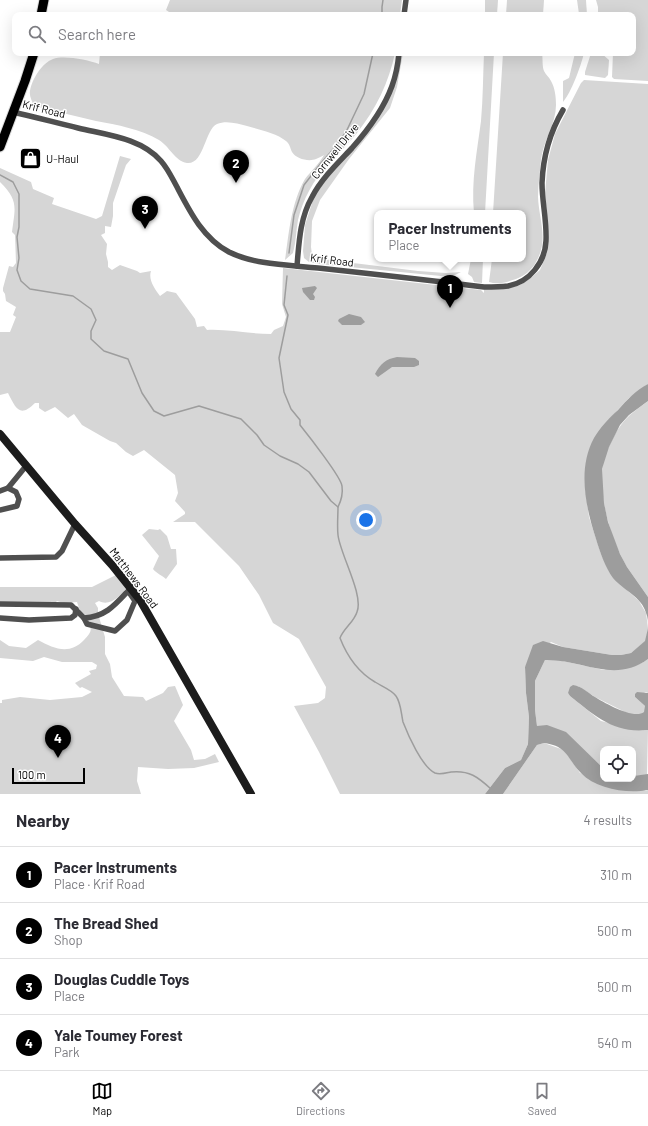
<!DOCTYPE html>
<meta charset="utf-8">
<style>
:root{--surface:#fff;--page:#f7f7f7;--text:#2b2b33;--muted:#7c7c81;--line:#e1e1e2;--accent:#000}
body{margin:0;font-family:Barlow,sans-serif;background:var(--page);color:var(--text)}
.controls{position:absolute;right:12px;bottom:12px;display:grid;overflow:hidden;border-radius:8px;box-shadow:0 4px 16px #0002}
.controls button{width:36px;height:36px;display:grid;place-items:center;padding:0;border:0;border-bottom:1px solid var(--line);background:var(--surface);color:var(--text);font:20px sans-serif}
.scale{position:absolute;left:12px;bottom:10px;width:73px;box-sizing:border-box;padding-left:4px;border:2px solid #000;border-top:0;font-size:11px;line-height:14px;white-space:nowrap;color:#000;-webkit-text-stroke:3px #fff;paint-order:stroke}
.you{position:absolute;left:366px;top:520px;width:14px;height:14px;margin:-10px;border:3px solid #fff;border-radius:50%;background:#1a73e8;box-shadow:0 0 0 6px #1a73e833}
.badge{display:grid;place-items:center;width:26px;height:26px;border-radius:50%;background:var(--accent);color:#fff;font-size:13px;font-weight:700}
.pin{position:absolute;translate:-50% -33px;filter:drop-shadow(0 1px 2px #0008)}
.pin::after{content:'';position:absolute;top:21px;width:14px;height:12px;background:inherit;clip-path:polygon(0 0,100% 0,50% 100%)}
.popup{position:absolute;left:374px;top:210px;width:152px;height:52px;box-sizing:border-box;display:grid;place-content:center;border-radius:8px;background:var(--surface);filter:drop-shadow(0 1px 3px #0005);font-size:13px;white-space:nowrap;color:var(--muted)}
.popup b{font-size:15px;color:var(--text)}
.popup::after{content:'';position:absolute;left:50%;top:100%;margin-left:-8px;border:8px solid transparent;border-top-color:var(--surface)}
.list{margin:0;padding:0;list-style:none}
h2{display:flex;justify-content:space-between;align-items:center;height:52px;margin:0;padding:0 16px;font-size:17px}
h2 small{font-size:13px;font-weight:400;color:var(--muted)}
.list li{display:grid;grid-template-columns:26px 1fr auto;gap:12px;align-items:center;box-sizing:border-box;height:56px;padding:0 16px;border-top:1px solid var(--line)}
.list b{display:block;font-size:15px;white-space:nowrap}
.list p{margin:0;font-size:13px;white-space:nowrap;color:var(--muted)}
.list em{font-size:13px;font-style:normal;color:var(--muted)}
.icon{flex:none;width:22px;height:22px;fill:none;stroke:currentColor;stroke-width:2;stroke-linecap:round;stroke-linejoin:round}
.map{position:relative;flex:none;width:648px;height:794px;overflow:hidden}
.search{position:absolute;background:var(--surface);box-shadow:0 4px 16px #0002;left:12px;right:12px;top:12px;height:44px;display:flex;align-items:center;gap:10px;box-sizing:border-box;padding:0 14px;border-radius:8px;color:var(--muted);font-size:15px}
.sheet{height:276px;background:var(--surface)}
nav{display:flex;justify-content:space-around;align-items:center;box-sizing:border-box;height:56px;border-top:1px solid var(--line);background:var(--surface);font-size:11px;color:var(--muted)}
nav a{display:grid;justify-items:center;gap:2px}
nav .on{color:var(--accent)}
.map>svg:first-child{display:block}
</style>
<div class="map">
<svg width="648" height="794" viewBox="0 0 648 794">
<rect width="100%" height="100%" fill="#fff"/>
<g fill="#d6d6d6">
<polygon points="170,0 402,0 400,15 167,15 169,12 166,10"/>
<polygon points="485,0 498,0 497,15 485,15"/>
<polygon points="507,0 544,0 543,15 506,15"/>
<polygon points="577,0 586,0 587,15 579,14"/>
<polygon points="596,0 648,0 648,81 614,79 612,77 613,53 633,53 633,15 598,15 598,7"/>
<path d="M100,53H395C389,82 376,109 357,133C342,152 320,169 309,191C304,200 300,211 298,220C296,231 296,242 293,253L285,260C289,233 291,203 305,179C311,171 319,164 324,155C322,156 319,158 316,159C309,162 296,159 292,152C290,148 290,144 286,141C276,133 260,130 247,126C238,124 227,120 217,124C205,129 204,165 187,163C175,161 169,146 159,140C141,129 117,125 96,121C75,116 54,111 34,106C32,101 29,96 30,91C32,79 42,63 53,59C64,55 88,60 99,64Z"/>
<polygon points="401,53 403,53 397,87 390,108 349,159 320,200 312,221 311,247 312,255 318,258 337,261 418,271 446,273 461,272 455,275 441,276 319,264 309,262 304,258 303,251 305,225 314,197 327,178 362,137 387,99"/>
<path d="M484,53H494L485,213H474C471,181 477,152 481,121C483,98 483,76 484,53Z"/>
<path d="M503,53H542C543,59 542,66 544,71C546,75 549,77 551,81C555,88 556,97 556,105C556,124 543,141 541,160C540,172 538,185 538,197C539,220 549,240 536,262C532,270 524,276 516,279C507,282 498,285 489,282L492,259H523V213H493Z"/>
<path d="M575,53H584C581,66 571,93 563,102V81L569,78Z"/>
<polygon points="591,53 601,53 609,60 608,75 605,78 585,75 585,72"/>
<path d="M584,80L648,84V384L629,398L611,417L586,465L585,487L589,517L601,554L609,571L614,578L639,601L646,613L648,628L646,641L631,653L621,655H612L563,647L551,642L525,667L526,693L529,717L528,744L521,760L505,768L485,794H340L319,752L294,706L318,703L325,698L326,687L299,639L273,623L259,595L239,566L195,522H173L185,514V512L175,501L178,493L175,475L144,450L133,456L126,452L116,443L110,441L82,425L74,414L68,418L55,407L45,412L39,408V403H35C20,418 16,409 8,393L0,395V332H10L16,317L13,315L16,307L6,301L5,294L3,291V288L9,266L13,267L16,263L15,235L12,232C15,207 19,201 0,182V168L31,182L33,189L54,198L52,204L96,219L102,216L120,156L131,159L126,165L113,203V216L111,227L105,226V233L101,235L107,244L106,254L108,262V267L112,270L120,265L137,271L140,273L151,271C148,280 155,289 160,296L167,291L176,293L195,319L197,327L204,326L207,330C228,329 249,334 271,334L274,330L283,326L286,317L282,304L283,268L481,290L484,293V288H509L520,285L532,277L540,270L547,253L549,237L545,193L548,160L555,134L581,83Z"/>
<polygon points="471,259 483,259 482,283 474,282 472,277 468,274"/>
<path d="M648,401V597C641,587 634,577 627,567C611,540 600,502 602,470C603,457 613,436 621,425C628,415 639,408 648,401Z"/>
<path d="M149,529L158,530L160,529L167,536L171,549H176L177,564L166,579C162,575 157,574 153,569L159,556L142,535Z"/>
<path d="M116,575L127,588C121,595 110,607 99,601L95,603L98,608V613L87,616L80,611L77,602L64,603L57,601L54,604L0,603V587H92Z"/>
<path d="M99,617L105,637V654L110,664L112,677L124,696L143,697L146,701L163,693L168,687L175,686L183,705L174,721L191,750L194,760L205,759L215,754L219,762L194,768L168,769L138,767L137,781L141,794H0V703H2V700L20,697L50,700L82,697L92,692L82,687L80,688L75,683L91,674L89,671L96,669L97,665L92,662H62L44,657L33,661L0,658V640L9,646L26,648L38,640C54,649 70,655 84,640C92,631 92,631 88,620Z"/>
<polygon points="648,659 648,693 646,692 635,697 645,706 645,712 642,714 629,714 595,697 578,686 568,693 570,696 601,721 643,731 648,730 647,775 633,776 633,749 603,749 603,768 589,755 537,726 535,710 535,681 545,660 558,660 604,670 642,663"/>
<polygon points="544,743 564,750 580,773 646,791 648,790 648,794 503,794 537,745"/>
</g>
<g fill="#9d9d9d">
<polygon points="315,286 317,288 313,294 315,297 314,300 310,300 303,292 302,288"/>
<polygon points="349,314 361,317 365,322 361,325 342,325 338,321 339,319"/>
<path d="M397,357L415,358L419,361V365L414,367H392L378,377L375,374C380,364 386,359 397,357Z"/>
<path d="M648,384V401L629,415L620,425L609,447L602,469L604,503L608,522L620,554L627,567L648,597V625C648,622 648,617 646,613C642,597 623,590 613,578C605,567 600,552 596,539C586,508 577,469 594,438C600,428 609,418 618,410C627,400 636,390 648,384Z"/>
<path d="M648,628V659C614,684 582,659 545,660L535,681V710L537,726L547,725L566,732L603,768V779H633V776L648,774V790C627,794 596,789 581,773C567,759 568,746 544,743L537,745L503,794H485L505,768L521,760L528,744L529,717L526,693L525,667L533,645L543,641L563,647L612,655H621L631,653L645,641Z"/>
<path d="M573,685C582,686 588,693 595,697C605,703 634,720 644,712L645,706L635,697V694L637,692L648,693V730C614,734 594,715 570,696L568,693L570,687Z"/>
</g>
<g fill="none" stroke-linecap="round" stroke-linejoin="round">
<g stroke="#9d9d9d" stroke-width="1.5">
<polyline points="382,15 382,7 383,0"/>
<path d="M0,175L13,182L19,194V227L17,237L19,258L17,270L21,281L30,289L73,296L91,309L96,320L91,331V339L104,351L128,359L142,393L154,411L164,416L199,406L241,419L257,435L264,445L280,456L298,464L309,472L331,501L338,507C338,516 337,526 338,535C340,554 364,595 357,612C354,622 344,628 340,638C347,656 358,672 375,682C381,686 392,690 396,696C401,703 401,713 403,722C408,735 422,767 435,773C440,775 446,773 451,772C469,770 478,777 491,789"/>
<polyline points="289,253 294,215 304,185 321,163 336,146 346,132 364,94 373,53"/>
<path d="M287,276L284,305L288,315L279,358L284,392L291,409L300,420V425C308,435 341,477 342,486C343,493 341,501 338,507"/>
</g>
<defs>
<g id="primary">
<polyline points="41,15 44,0"/>
<polyline points="0,147 25,81 34,53"/>
</g>
</defs>
<use href="#primary" stroke="#dbdbdb" stroke-width="11"/>
<g stroke="#4f4f4f" stroke-width="5.5">
<polyline points="404,15 406,0"/>
<path d="M13,112C35,117 57,123 78,128C107,135 141,138 161,161C168,169 172,178 177,187C190,212 203,238 229,252C255,265 290,265 318,268C373,274 428,280 484,287C492,287 500,287 508,286C530,282 545,262 546,241C547,221 542,202 542,183C543,157 550,132 563,110"/>
<path d="M297,266C299,242 300,218 312,197C322,178 338,163 352,148C368,130 384,108 392,86C396,75 398,64 399,53"/>
<polyline points="8,488 26,466"/>
<polyline points="0,491 8,488 16,492 19,499 17,506 0,510"/>
<polyline points="0,558 56,557 62,551 75,524"/>
<path d="M128,591L135,601L127,620L115,631L87,624L84,618C105,617 115,605 128,591Z"/>
<polyline points="0,604 71,605 84,618"/>
<polyline points="0,618 29,620 71,618 75,615 76,609"/>
</g>
<polyline stroke="#1c1c1c" stroke-width="8" points="0,434 75,524 112,565 140,600 251,794"/>
<use href="#primary" stroke="#000" stroke-width="9"/>
</g>
<defs>
<symbol id="shop-square" viewBox="-11 -11 22 22"><rect x="-9" y="-9" width="18" height="18" rx="4" fill="#000" stroke="#fff"/><path d="M-5-2.5h2.3a2.7 3.5 0 0 1 5.4 0H5L5.5 6h-11ZM-1.5-2.5h3a1.5 2.3 0 0 0-3 0Z" fill="#fff"/></symbol>
</defs>
<g fill-rule="evenodd">
<use href="#shop-square" x="18" y="146" width="25" height="25"/>
</g>
<g text-anchor="middle" stroke-width="3" stroke-linejoin="round" paint-order="stroke">
<g font-size="11" fill="#000" stroke="#fff">
<text transform="translate(44 109) rotate(14)" y="4">Krif Road</text>
<text transform="translate(335 151) rotate(-51)" y="4">Cornwell Drive</text>
<text transform="translate(332 260) rotate(7)" y="4">Krif Road</text>
<text transform="translate(134 578) rotate(53)" y="4">Matthews Road</text>
</g>
<g font-size="11" fill="#000" stroke="#fff" text-anchor="start">
<text x="46" y="163">U-Haul</text>
</g>
</g>
</svg>
<div class="controls">
<button><svg class="icon" aria-label="locate" viewBox="0 0 24 24"><circle cx="12" cy="12" r="6"/><path d="M12 2v4M12 18v4M2 12h4M18 12h4"/></svg></button>
</div>
<div class="scale">100 m</div>
<div class="you"></div>
<div class="pin badge" style="left:450px;top:308px">1</div>
<div class="popup"><b>Pacer Instruments</b>Place</div>
<div class="pin badge" style="left:236px;top:183px">2</div>
<div class="pin badge" style="left:145px;top:229px">3</div>
<div class="pin badge" style="left:58px;top:758px">4</div>
<div class="search"><svg class="icon" aria-label="search" viewBox="0 0 24 24"><circle cx="10" cy="10" r="6"/><path d="M15 15l6 6"/></svg>Search here</div>
</div>
<section class="sheet">
<h2>Nearby<small>4 results</small></h2>
<ul class="list">
<li><span class="badge">1</span><div><b>Pacer Instruments</b><p>Place · Krif Road</p></div><em>310 m</em></li>
<li><span class="badge">2</span><div><b>The Bread Shed</b><p>Shop</p></div><em>500 m</em></li>
<li><span class="badge">3</span><div><b>Douglas Cuddle Toys</b><p>Place</p></div><em>500 m</em></li>
<li><span class="badge">4</span><div><b>Yale Toumey Forest</b><p>Park</p></div><em>540 m</em></li>
</ul>
</section>
<nav>
<a class="on"><svg class="icon" aria-label="map" viewBox="0 0 24 24"><path d="M3 6l6-2 6 2 6-2v14l-6 2-6-2-6 2zM9 4v14M15 6v14"/></svg>Map</a>
<a><svg class="icon" aria-label="directions" viewBox="0 0 24 24"><path d="M12 3l9 9-9 9-9-9zM9 14v-3h6M13 9l2 2-2 2"/></svg>Directions</a>
<a><svg class="icon" aria-label="saved" viewBox="0 0 24 24"><path d="M7 4h10v16l-5-4-5 4z"/></svg>Saved</a>
</nav>
